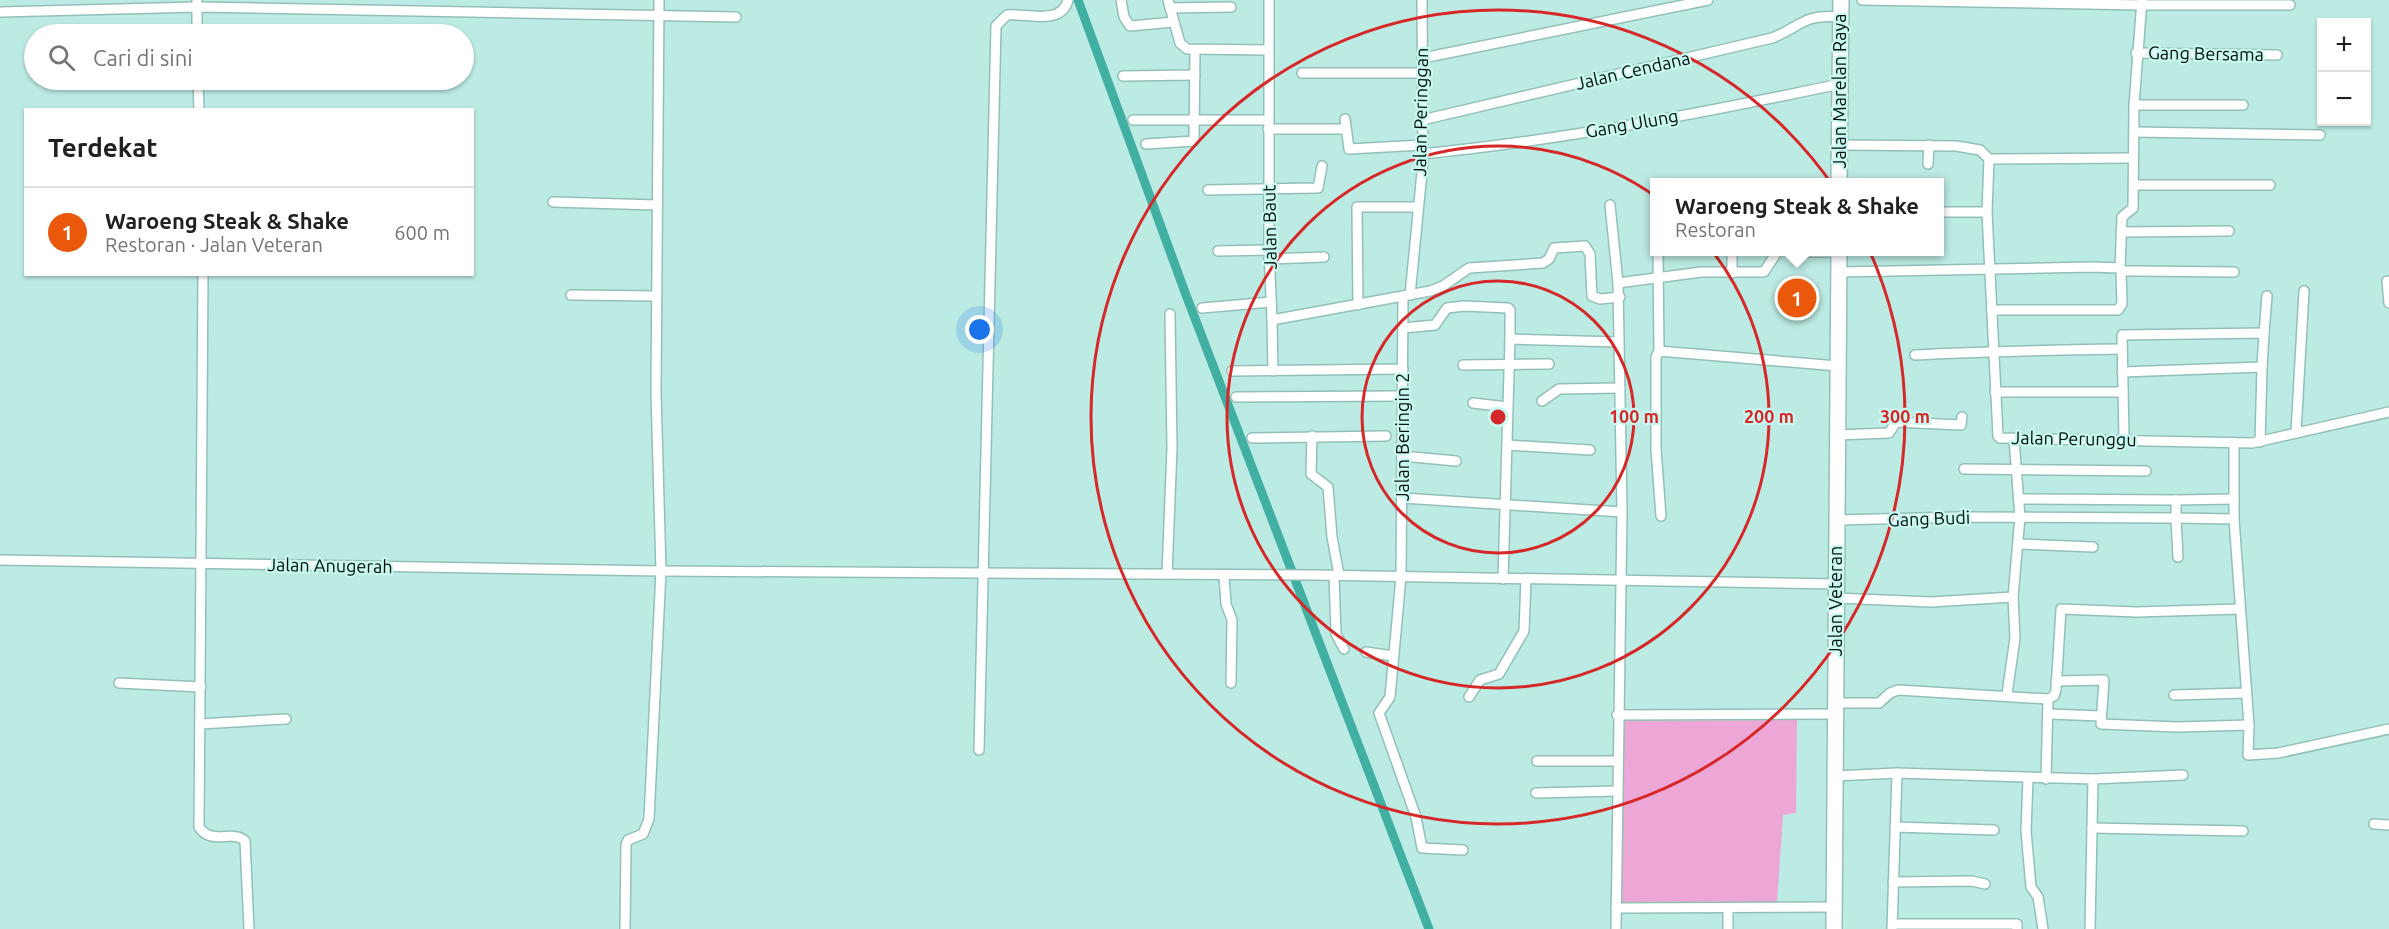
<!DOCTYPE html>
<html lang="id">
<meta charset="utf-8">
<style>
:root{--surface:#fff;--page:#f2f2f2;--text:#202124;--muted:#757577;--line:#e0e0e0;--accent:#ea580c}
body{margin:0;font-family:Ubuntu,sans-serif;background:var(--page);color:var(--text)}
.controls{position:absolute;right:18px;top:18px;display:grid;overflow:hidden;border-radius:0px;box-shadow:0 2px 4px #0004}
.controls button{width:54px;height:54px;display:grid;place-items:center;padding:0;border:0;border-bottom:2px solid var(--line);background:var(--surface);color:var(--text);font:30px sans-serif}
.you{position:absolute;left:980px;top:330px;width:21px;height:21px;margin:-15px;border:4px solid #fff;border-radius:50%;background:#1a73e8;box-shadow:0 0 0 9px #1a73e833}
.badge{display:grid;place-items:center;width:39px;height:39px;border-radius:50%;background:var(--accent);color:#fff;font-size:20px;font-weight:700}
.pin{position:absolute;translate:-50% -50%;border:3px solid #fff;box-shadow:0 2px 6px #0006}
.popup{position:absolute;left:1650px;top:178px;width:294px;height:78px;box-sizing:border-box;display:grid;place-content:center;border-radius:0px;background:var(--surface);filter:drop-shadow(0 2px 4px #0005);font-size:20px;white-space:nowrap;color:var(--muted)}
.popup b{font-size:22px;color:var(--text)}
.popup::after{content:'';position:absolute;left:50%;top:100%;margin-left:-12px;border:12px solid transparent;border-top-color:var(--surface)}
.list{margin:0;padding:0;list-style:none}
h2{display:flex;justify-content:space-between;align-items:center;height:78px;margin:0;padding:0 24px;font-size:26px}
h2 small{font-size:20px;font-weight:400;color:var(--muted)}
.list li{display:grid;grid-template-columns:39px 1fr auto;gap:18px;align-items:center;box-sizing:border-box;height:90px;padding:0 24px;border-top:2px solid var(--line)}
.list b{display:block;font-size:22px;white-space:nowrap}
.list p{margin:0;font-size:20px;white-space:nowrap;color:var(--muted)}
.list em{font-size:20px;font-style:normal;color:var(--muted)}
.icon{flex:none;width:33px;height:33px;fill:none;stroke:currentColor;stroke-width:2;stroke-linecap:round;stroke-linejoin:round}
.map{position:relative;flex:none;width:2389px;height:929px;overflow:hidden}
.search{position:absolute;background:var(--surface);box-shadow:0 2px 4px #0004;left:24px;top:24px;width:450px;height:66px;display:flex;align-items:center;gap:15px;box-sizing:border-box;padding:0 21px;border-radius:33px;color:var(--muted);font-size:22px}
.panel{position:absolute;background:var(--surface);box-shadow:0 2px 4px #0004;left:24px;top:108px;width:450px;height:168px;border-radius:0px}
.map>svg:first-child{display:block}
</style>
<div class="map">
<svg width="2389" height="929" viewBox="0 0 2389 929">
<rect width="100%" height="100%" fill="#bcebe4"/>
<polygon fill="#eda7d6" points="1797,720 1796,813 1783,815 1777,903 1619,904 1622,721"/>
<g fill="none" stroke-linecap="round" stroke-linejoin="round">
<polyline stroke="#42afa3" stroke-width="9" points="1078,0 1186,295 1429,929"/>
<defs>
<g id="minor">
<polyline points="197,0 197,34"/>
<polyline points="1121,0 1124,17 1130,26 1174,22"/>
<polyline points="1168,0 1180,43 1187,49 1268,50"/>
<polyline points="1269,0 1269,250 1272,320 1430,291 1443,286 1469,268 1543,263 1549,259 1554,248 1585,246 1590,254 1592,296 1600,299 1620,297"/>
<polyline points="1862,0 2142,5 2290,5"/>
<polyline points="1170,8 1231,7"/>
<polyline points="0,12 197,7 736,17"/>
<polyline points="2136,53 2277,55"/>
<polyline points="1423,58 1708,0"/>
<polyline points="1302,73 1422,73"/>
<polyline points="1123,76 1195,75"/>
<polyline points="198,80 199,110"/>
<polyline points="2134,105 2243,105"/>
<polyline points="1345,119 1349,149 1422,145"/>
<polyline points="1133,120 1268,120"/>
<path d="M1422,120L1772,38C1803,26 1801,14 1841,17"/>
<polyline points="1268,129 1346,129"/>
<polyline points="2134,132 2320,135"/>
<polyline points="1146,144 1194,141 1195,50"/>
<polyline points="1840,145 1956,146 1980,150 1989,159"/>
<path d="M1422,154C1563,140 1702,113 1840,84"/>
<polyline points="1989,159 1987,212 1998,436 2000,438 2252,443 2389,412"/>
<polyline points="1989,159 2133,158"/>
<polyline points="1928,164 1929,145"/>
<polyline points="2135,185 2270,185"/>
<polyline points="1208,190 1318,188 1322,166"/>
<polyline points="553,202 657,205"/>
<polyline points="1610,205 1618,283"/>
<polyline points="1940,212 1987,212"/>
<polyline points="2121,232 2229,231"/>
<polyline points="1218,251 1269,250"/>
<polyline points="1658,252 1659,351"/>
<polyline points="1732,252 1732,273"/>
<polyline points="1805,252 1839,252"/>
<polyline points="1269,259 1324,257"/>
<polyline points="2120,268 2122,217 2133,208 2134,105 2142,0"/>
<polyline points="1839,272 2092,267 2120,268 2121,271 2136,271 2234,272"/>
<path d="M203,274L199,827C211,846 233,829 245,841L249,929"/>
<polyline points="2387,281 2389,303"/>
<polyline points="571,295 657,296"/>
<polyline points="1410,295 1423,162 1422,0"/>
<polyline points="1403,296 1401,577 1390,697 1379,713 1416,817 1422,848 1463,850"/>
<polyline points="1358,305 1357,207 1417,207"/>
<polyline points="1202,308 1271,302"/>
<polyline points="1992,310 2118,310 2122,304 2121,271"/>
<polyline points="1272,320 1273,371"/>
<polyline points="1403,328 1435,325 1447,308 1464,306 1508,308 1510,310 1510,339"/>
<polyline points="2264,333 2267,296"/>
<path d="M1915,355C1984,351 2053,350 2122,349"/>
<polyline points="1463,365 1549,364"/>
<polyline points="1232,371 1403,369"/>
<polyline points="2122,372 2262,367 2260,442"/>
<polyline points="1995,392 2123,392"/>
<polyline points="1236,397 1403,396"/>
<polyline points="1542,401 1559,389 1620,388"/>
<polyline points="1473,403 1507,407"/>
<polyline points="2296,432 2304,291"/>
<polyline points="1837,435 1889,433 1896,422 1961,425 1962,417"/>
<polyline points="1312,436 1311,474 1328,487 1332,537 1339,575"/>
<polyline points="1252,438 1386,436"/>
<polyline points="2124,439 2122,335 2264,333 2262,367"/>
<polyline points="2234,443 2234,519 2249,725 2248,755 2278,753 2389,729"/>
<polyline points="1507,445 1590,450"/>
<polyline points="1402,456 1456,461"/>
<polyline points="1964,469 2146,471"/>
<polyline points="1402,498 1622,512"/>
<polyline points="2020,499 2176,500 2176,518 2234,519"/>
<polyline points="2176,500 2234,499"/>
<polyline points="1661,516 1656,449 1656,357 1659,351 1838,366"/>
<polyline points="1837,520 1960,517 2176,518 2178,557"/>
<polyline points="2019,544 2093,547"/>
<polyline points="0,560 661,571 1315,575 1836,584"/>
<polyline points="1167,574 1172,448 1170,314"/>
<polyline points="1334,575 1336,634 1344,649"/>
<polyline points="1224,576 1226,604 1232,620 1231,683"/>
<polyline points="1503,579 1510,339 1618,342"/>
<polyline points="1836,598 1931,602 2013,597"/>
<polyline points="1366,652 1393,656"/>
<polyline points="2056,681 2104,680 2101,724 2178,727 2249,725"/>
<polyline points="119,683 201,687"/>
<polyline points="2007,694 2015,638 2013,597 2020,517 2014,439"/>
<polyline points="2174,695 2246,693"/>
<polyline points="1469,697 1480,680 1499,674 1524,631 1526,579"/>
<polyline points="1835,703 1879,703 1890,693 1898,690 2048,699 2054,696 2056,690 2061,609 2136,612 2240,609"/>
<polyline points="2049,714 2101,716"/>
<polyline points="1617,715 1835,714"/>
<polyline points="200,724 286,719"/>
<path d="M979,750L996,26L1007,15C1025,13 1062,26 1068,0"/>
<polyline points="1537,761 1617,761"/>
<polyline points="1835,776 1897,773 2093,779 2090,929"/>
<polyline points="2028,779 2026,831 2031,887 2038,897 2043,929"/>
<polyline points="2046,779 2048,699"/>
<polyline points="2093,779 2183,775"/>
<polyline points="1536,793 1617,791"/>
<polyline points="2374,824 2389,825"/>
<polyline points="1895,827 1994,830"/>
<polyline points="2092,828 2243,831"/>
<polyline points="1893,882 1972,881 1985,884"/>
<polyline points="1616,908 1834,907"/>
<polyline points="1893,924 2017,924 2017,929"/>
<polyline points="625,929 626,845 628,840 643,834 649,819 661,571 656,393 659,0"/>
<polyline points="1616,929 1622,512 1618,283 1701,272 1764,272 1777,252"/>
<polyline points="1728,929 1728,909"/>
<polyline points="1892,929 1897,773"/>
</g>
<g id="primary">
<polyline points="1839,182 1841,0"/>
<polyline points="1834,929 1839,252"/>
</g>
</defs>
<use href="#minor" stroke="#92c0b9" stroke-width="12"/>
<use href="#primary" stroke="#92c0b9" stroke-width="18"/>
<use href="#minor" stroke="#fff" stroke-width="9"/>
<use href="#primary" stroke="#fff" stroke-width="15"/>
</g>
<g fill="none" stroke="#d62828" stroke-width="3">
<circle cx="1498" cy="417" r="136"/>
<circle cx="1498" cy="417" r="271"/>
<circle cx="1498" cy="417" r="407"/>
</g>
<g text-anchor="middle" stroke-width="4.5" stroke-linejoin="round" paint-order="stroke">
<g font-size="18" fill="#010f0d" stroke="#c9f8f1">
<text transform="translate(2206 54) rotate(1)" y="6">Gang Bersama</text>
<text transform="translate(1633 71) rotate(-13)" y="6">Jalan Cendana</text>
<text transform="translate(1840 91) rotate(-90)" y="6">Jalan Marelan Raya</text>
<text transform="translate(1421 112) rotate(-89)" y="6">Jalan Peringgan</text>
<text transform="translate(1632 124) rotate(-10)" y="6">Gang Ulung</text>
<text transform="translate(1270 227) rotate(-91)" y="6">Jalan Baut</text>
<text transform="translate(1403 437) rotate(-90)" y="6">Jalan Beringin 2</text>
<text transform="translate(2074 439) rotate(1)" y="6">Jalan Perunggu</text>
<text transform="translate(1929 519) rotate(-2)" y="6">Gang Budi</text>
<text transform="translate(330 566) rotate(1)" y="6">Jalan Anugerah</text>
<text transform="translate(1836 601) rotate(-90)" y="6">Jalan Veteran</text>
</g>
</g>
<circle cx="1498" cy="417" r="9" fill="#d62828" stroke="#c9f8f1" stroke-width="3"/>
<g font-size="18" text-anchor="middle" font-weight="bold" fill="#d62828" stroke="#c9f8f1" stroke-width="4.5" stroke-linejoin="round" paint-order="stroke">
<text x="1634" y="423">100 m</text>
<text x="1769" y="423">200 m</text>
<text x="1905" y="423">300 m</text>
</g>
</svg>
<div class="controls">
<button>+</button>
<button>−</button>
</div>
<div class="you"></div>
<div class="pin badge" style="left:1797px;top:298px">1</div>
<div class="popup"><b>Waroeng Steak &amp; Shake</b>Restoran</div>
<div class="search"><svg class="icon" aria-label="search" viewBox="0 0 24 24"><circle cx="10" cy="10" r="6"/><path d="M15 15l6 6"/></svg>Cari di sini</div>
<section class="panel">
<h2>Terdekat<small></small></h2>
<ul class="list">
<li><span class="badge">1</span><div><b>Waroeng Steak &amp; Shake</b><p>Restoran · Jalan Veteran</p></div><em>600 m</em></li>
</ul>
</section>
</div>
